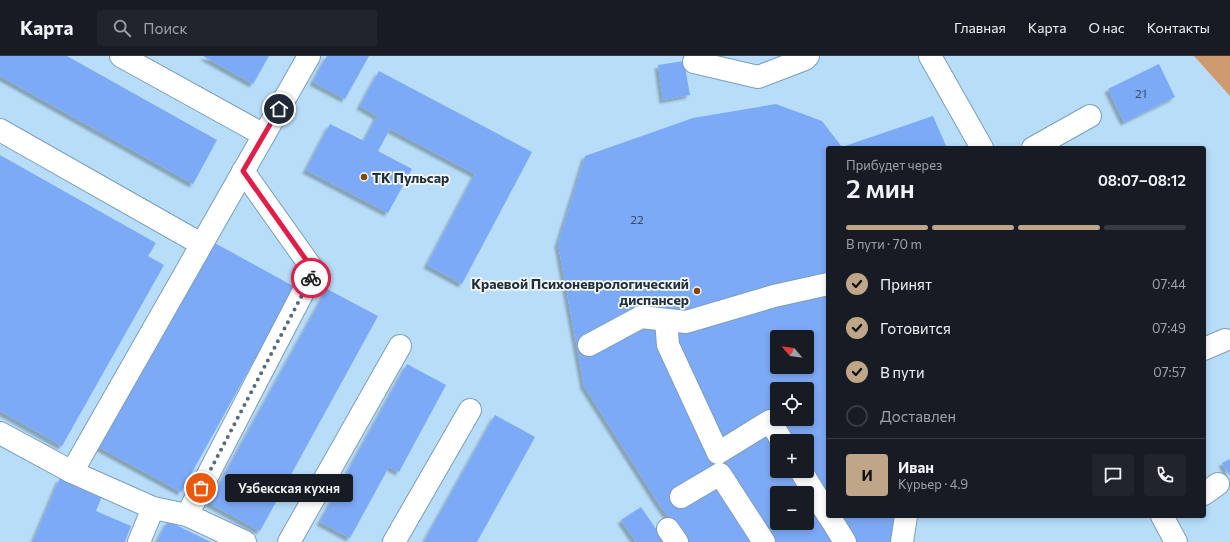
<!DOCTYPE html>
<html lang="ru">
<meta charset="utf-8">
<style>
body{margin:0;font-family:Commissioner,sans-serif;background:#20242c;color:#f1f3f6;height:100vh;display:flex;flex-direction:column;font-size:15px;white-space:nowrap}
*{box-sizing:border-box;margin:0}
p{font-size:13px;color:#9ea1a6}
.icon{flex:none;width:22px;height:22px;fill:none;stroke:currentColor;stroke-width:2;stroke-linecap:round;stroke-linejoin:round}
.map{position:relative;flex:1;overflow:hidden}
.side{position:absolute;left:826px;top:90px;width:380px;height:372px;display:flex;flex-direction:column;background:#171b24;border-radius:4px;box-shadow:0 2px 6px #0003}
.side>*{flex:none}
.needle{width:26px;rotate:299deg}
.fabs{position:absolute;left:770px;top:274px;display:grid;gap:8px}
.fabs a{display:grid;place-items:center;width:44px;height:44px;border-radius:4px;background:#171b24;box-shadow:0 2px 6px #0003;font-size:20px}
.pin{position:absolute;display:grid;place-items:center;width:34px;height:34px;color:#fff;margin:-17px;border:2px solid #fff;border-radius:50%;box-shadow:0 1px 4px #0007}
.courier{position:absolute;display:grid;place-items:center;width:40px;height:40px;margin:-20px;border:3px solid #e11d48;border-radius:50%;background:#fff;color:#222;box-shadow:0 1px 5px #0007}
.bubble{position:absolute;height:28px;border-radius:4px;background:#171b24;box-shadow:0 2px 6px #0003;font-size:13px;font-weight:600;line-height:28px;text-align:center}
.headline em{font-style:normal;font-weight:600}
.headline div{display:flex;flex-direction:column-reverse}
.headline{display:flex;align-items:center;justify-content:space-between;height:68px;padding:0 20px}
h1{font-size:26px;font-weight:600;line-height:30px}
.bar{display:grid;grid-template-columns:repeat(4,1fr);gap:6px 4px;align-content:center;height:48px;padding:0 20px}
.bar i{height:5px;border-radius:3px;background:#363941}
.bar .current{background:#c0a688}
.bar p{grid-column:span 4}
.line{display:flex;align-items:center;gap:10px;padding:0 20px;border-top:1px solid #363941}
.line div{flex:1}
.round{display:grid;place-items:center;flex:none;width:42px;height:42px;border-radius:4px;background:#20242c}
ol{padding:0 20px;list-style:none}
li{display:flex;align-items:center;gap:12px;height:44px}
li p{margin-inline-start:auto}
li .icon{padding:4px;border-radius:50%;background:#c0a688;color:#111;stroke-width:4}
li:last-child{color:#9ea1a6}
li i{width:22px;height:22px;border:2px solid #363941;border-radius:50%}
header{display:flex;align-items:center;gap:24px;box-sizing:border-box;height:56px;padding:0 20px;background:#171b24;border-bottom:1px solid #363941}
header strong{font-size:19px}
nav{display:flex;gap:22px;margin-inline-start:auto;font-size:14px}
.search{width:280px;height:36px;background:#20242c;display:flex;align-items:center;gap:10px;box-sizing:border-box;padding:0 14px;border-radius:4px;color:#9ea1a6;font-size:15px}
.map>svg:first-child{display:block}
.green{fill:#cf9a6f}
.building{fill:#7daaf6;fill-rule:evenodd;filter:url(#shadow)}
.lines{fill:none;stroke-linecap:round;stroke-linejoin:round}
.minor-casing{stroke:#7b9fba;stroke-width:24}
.minor{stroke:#fff;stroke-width:22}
.done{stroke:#556c7d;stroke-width:4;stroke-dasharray:0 7.2}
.route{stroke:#e11d48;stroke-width:5}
.poi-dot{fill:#844802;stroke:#f5f9fc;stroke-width:1.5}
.labels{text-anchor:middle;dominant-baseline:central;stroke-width:3.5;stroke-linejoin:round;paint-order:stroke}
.number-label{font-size:12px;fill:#374e69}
.poi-label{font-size:14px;font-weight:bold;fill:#202f3a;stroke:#f5f9fc;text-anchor:start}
</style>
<header>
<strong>Карта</strong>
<div class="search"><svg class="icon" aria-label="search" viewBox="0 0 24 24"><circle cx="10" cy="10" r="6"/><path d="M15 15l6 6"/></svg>Поиск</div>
<nav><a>Главная</a><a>Карта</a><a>О нас</a><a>Контакты</a></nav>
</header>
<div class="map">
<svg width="1230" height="486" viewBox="0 0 1230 486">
<defs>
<filter id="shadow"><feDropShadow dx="-3.5" dy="3.5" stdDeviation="1" flood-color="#0004"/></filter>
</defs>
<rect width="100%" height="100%" fill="#b7ddf9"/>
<path class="green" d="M1194,0H1230V40Z"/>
<g class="building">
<path d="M0,0H67L217,84L193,128L0,20Z"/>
<path d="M203,0H269L253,28Z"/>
<path d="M327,0H369L345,43L313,26Z"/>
<path d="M684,5L690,39L663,44L658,9Z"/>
<path d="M1159,8L1175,41L1124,66L1108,33Z"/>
<path d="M379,15L532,96L462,228L427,209L475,118L390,73L378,95L412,113L388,157L306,114L330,68L364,85L377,60L360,50Z"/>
<path d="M776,48L822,65L842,91L933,60L947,92H828V460H899L895,486H687L659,448L584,330L558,188L585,100L693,62ZM777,281H807V311H777ZM777,333H807V363H777ZM777,385H807V415H777ZM777,437H807V467H777Z"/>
<path d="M0,99L156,187L148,200L164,209L62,390L0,355Z"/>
<path d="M213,186L295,231L181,436L99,391Z"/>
<path d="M327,233L378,260L260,475L209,447Z"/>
<path d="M407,308L446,329L399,416L389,411L350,482L320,466Z"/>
<path d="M495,359L535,381L477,486H424Z"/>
<path d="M1230,403V420L1222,407Z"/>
<path d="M60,422L102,440L96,455L131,470L125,486H33Z"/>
<path d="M641,451L665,486H636L621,464Z"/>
<path d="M168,465L211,486H157Z"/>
</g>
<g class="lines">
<defs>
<g id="minor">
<path d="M121,0L264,79"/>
<path d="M930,0L982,92"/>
<path d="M694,6L758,21L805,3L808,0"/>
<path d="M0,74L201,188"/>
<path d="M1033,92L1090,60"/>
<path d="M666,264L668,289L718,397L770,365L782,385"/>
<path d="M589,289L641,261L686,266L774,240L828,228"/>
<path d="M1204,293L1225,284"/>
<path d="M0,377L72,416"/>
<path d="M801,415L828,459"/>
<path d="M1204,438L1218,428"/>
<path d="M681,441L720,418L764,486"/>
<path d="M187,459L314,215L243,115"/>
<path d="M829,460L845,486"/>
<path d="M1162,460L1176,486"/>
<path d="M668,473L677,486"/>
<path d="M139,486L153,452"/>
<path d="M245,486L187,459L153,452L72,416L309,0"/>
<path d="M289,486L400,290"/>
<path d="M394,486L470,354"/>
<path d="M902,486L906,460"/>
</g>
</defs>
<use href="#minor" class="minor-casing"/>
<use href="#minor" class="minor"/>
</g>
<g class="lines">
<path class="done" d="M201,432L311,222"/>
<path class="route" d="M279,53L243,115L314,215L311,222"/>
</g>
<g class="poi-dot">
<circle cx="364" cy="121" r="4"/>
<circle cx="697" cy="235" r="4"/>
</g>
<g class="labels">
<g class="number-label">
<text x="1141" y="37">21</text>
<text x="637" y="163">22</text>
</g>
<g class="poi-label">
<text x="372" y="121">ТК Пульсар</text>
<text x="689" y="227" text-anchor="end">Краевой Психоневрологический<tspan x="689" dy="16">диспансер</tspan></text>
</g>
</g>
</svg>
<div class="fabs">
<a><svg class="needle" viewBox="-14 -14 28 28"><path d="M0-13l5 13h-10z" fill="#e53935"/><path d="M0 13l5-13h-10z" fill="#9ea1a6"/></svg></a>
<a><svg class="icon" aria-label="locate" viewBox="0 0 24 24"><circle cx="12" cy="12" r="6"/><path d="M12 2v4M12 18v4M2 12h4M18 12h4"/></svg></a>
<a>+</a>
<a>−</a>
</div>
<div class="pin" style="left:201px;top:432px;background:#ea580c"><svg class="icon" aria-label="bag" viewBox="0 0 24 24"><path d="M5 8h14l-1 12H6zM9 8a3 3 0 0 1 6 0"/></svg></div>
<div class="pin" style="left:279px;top:53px;background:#1f2937"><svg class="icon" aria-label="home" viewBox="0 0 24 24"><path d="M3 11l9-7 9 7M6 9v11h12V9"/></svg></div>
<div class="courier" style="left:311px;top:222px"><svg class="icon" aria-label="bike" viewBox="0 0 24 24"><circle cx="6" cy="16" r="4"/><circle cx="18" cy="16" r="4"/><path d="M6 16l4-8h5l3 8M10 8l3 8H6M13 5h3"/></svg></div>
<div class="bubble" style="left:225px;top:418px;width:128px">Узбекская кухня</div>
<section class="side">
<div class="headline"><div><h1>2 мин</h1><p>Прибудет через</p></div><em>08:07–08:12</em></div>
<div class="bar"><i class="current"></i><i class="current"></i><i class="current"></i><i></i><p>В пути · 70 m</p></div>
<ol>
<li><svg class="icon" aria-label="check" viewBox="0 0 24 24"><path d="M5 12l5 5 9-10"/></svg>Принят<p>07:44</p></li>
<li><svg class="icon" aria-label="check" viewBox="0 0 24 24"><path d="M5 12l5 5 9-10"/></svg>Готовится<p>07:49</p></li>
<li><svg class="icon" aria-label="check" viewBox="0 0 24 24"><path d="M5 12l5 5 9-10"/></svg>В пути<p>07:57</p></li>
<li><i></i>Доставлен</li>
</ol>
<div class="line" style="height:72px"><b class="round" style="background:#c0a688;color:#111">И</b><div><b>Иван</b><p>Курьер · 4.9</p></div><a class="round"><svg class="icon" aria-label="chat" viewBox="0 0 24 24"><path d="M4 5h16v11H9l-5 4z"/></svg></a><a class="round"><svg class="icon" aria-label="phone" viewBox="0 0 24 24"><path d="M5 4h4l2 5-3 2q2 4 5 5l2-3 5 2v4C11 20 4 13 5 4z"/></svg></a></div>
</section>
</div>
